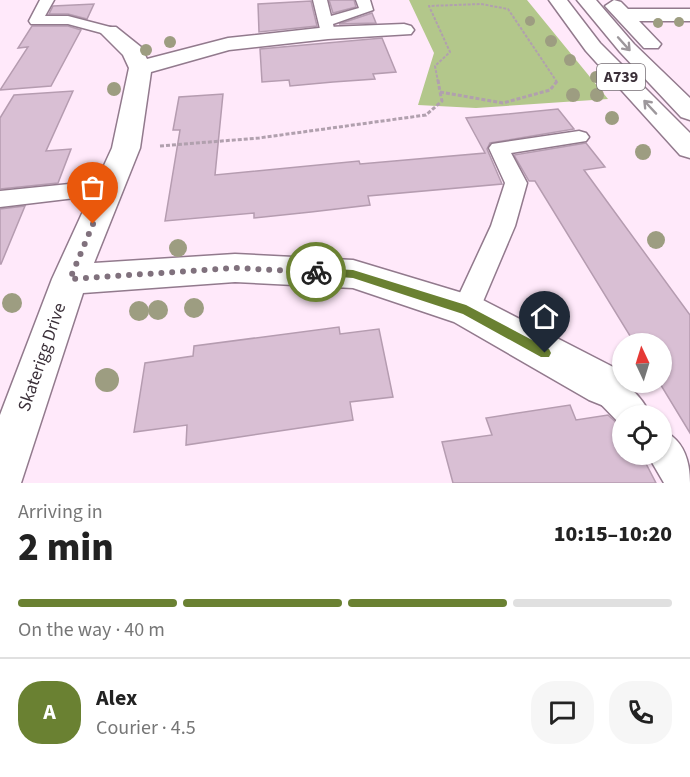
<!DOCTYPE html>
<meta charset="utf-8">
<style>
body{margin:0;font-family:"Source Sans 3",sans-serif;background:#f6f6f6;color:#222;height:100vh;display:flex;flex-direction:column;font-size:22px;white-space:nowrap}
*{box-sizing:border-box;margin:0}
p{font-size:20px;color:#767676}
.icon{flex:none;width:33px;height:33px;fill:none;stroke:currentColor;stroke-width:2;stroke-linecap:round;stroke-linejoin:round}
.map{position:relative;height:483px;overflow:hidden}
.sheet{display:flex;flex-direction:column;background:#fff;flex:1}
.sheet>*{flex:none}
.needle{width:39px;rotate:356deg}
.fabs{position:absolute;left:612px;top:333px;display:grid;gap:12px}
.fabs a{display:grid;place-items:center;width:60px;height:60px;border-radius:50%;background:#fff;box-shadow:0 2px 4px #0004;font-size:30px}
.pin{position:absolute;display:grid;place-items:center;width:51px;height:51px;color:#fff;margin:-62px -26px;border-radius:50% 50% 50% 0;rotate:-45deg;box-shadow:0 0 6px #0007}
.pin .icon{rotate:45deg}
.courier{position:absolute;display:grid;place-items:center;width:60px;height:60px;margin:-30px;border:4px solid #6a8132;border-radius:50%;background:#fff;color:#222;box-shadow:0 2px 8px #0007}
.headline em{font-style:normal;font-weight:800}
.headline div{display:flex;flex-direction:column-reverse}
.headline{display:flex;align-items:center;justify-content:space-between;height:102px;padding:0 18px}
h1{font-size:39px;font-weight:800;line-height:45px}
.bar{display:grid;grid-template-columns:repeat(4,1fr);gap:9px 6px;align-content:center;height:72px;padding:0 18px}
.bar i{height:8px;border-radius:4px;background:#e0e0e0}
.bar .selected{background:#6a8132}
.bar p{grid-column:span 4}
.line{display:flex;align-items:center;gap:15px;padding:0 18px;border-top:2px solid #e0e0e0}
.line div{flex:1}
.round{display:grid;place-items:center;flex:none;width:63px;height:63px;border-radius:24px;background:#f6f6f6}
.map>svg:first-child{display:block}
.green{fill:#b3c78b}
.building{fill:#d9bfd4;stroke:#b59cb0;stroke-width:1.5}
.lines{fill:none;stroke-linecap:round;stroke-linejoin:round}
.lane-casing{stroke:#927a8d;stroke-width:3}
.street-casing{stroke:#927a8d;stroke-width:3}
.primary-casing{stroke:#927a8d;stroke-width:3}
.path-far1{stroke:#b1a0ae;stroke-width:2;stroke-dasharray:3 1.5;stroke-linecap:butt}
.path{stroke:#b1a0ae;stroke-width:3;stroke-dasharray:4 2;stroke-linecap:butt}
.lane{fill:#fff;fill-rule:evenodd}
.street{fill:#fff;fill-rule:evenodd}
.primary{fill:#fff;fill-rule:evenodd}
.tree{fill:#9d9d81}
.oneway{stroke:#9d989c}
.route{fill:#6a8132}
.done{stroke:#80717d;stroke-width:6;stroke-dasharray:0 10.8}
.labels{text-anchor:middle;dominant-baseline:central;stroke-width:4.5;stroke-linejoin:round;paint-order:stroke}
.shield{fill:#fff;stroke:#766e74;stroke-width:1.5}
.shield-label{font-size:16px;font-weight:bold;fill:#3b3039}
.street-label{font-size:18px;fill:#3b3039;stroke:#fff}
</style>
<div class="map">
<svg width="690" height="483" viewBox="0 0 690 483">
<rect width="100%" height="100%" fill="#ffe9fa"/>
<path class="green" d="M409,0H527L608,99L476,108L418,105L434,53Z"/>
<g class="building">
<path d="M329,0H354L356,7L333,13Z"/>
<path d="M311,1L317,26L259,32L258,4Z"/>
<path d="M94,4L87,19L68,14H49L53,6Z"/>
<path d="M372,13L376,23L339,24Z"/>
<path d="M32,26H68L81,30L51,86L0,90L28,47L18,48Z"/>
<path d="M382,38L396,72L373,74L375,79L333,82L290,86L289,80L262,82L260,49Z"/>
<path d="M73,91L46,151L71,149L58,183L0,189V118L14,95Z"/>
<path d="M223,94L215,175L359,161L360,164L485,153L466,118L558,109L574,129L490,143L487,149L502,184L368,196L370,205L311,212L254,218V213L165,221L180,130H173L179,97Z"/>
<path d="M586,143L605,167L584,170L690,315V433L659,382H662V344H635L535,181H529L514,155Z"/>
<path d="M25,206L1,264H0V209Z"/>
<path d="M339,327L340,334L379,329L393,397L350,402L353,420L186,445L187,425L134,432L145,363L193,356L194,346Z"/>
<path d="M570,405L576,420L608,415L622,428V454H641L656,483H453L442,442L492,435L486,418Z"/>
</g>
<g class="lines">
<defs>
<g id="lane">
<path d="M40,0H54L45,16H68L114,28L116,31L109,35L68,24H31L29,21Z"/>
<path d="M313,0H327L331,16L359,8L356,0H370L373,10L333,24L335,33L328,37L321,33Z"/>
<path d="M579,131L586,133L589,137L586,141L511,153L527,183L515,226L476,318L466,322L456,318L452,310L491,226L505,183L489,148L492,144Z"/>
<path d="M109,180L117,183L120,188L117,193L0,207V191Z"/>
<path d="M604,370C622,378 643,397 651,416H622V426L593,396L589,385L593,374Z"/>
<path d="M662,430C684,440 690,461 690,483H664L650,459L649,454H662Z"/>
</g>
<g id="street">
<path d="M614,0L621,2L628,9H690V21H639L661,44L658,48H644L605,6Z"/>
<path d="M404,24L411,26L414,30L411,34L328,39L229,50L151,72L140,148L94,263L235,254L353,260L479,298L619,370L625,385L619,400L604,406L589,400L454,322L353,288L235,282L83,293L21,483H0V415L52,279L112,148L129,68L123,55L99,31L102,27H116L141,47L147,59L228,38L328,27Z"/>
</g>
<g id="primary">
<path d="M549,0H567L600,43L690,133V158L680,155L586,51Z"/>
<path d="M577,0H596L634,44L690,98V120L681,117L620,52Z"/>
</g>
</defs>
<use href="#lane" class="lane-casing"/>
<use href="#street" class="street-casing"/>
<use href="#primary" class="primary-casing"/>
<path class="path-far1" d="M438,82L435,66L450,52L429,6L481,4L508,9L557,82"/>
<g class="path">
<path d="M438,80L440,92"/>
<path d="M440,92L503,103L550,90L558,80"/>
<path d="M160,146L259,138L426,115L442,101L440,92"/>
</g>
<use href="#lane" class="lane"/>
<use href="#street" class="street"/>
<use href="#primary" class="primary"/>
</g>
<g class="tree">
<circle cx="530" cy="21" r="5"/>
<circle cx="679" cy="22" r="5"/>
<circle cx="658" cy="23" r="5"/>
<circle cx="551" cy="41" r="6"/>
<circle cx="170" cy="42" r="6"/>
<circle cx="146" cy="50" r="6"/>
<circle cx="570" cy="60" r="6"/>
<circle cx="596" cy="77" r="6"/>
<circle cx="114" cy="89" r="7"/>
<circle cx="573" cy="95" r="7"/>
<circle cx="597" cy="95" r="7"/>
<circle cx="612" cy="118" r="7"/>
<circle cx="643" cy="152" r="8"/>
<circle cx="656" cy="240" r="9"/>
<circle cx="178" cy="248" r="9"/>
<circle cx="12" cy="303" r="10"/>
<circle cx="194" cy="308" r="10"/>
<circle cx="158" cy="310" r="10"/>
<circle cx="139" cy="311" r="10"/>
<circle cx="107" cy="380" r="12"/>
</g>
<defs><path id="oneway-shaft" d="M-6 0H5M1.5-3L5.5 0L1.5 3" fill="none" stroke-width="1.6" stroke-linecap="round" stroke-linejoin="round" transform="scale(1.5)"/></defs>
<g class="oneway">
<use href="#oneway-shaft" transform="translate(624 44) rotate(48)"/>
<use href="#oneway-shaft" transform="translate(650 107) rotate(-133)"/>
</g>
<path class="route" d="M316,268L353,270L466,305L549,349L551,353L549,357H541L463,314L353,278L313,275L311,272Z"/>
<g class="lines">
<path class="done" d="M93,224L70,279L235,268L316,272"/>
</g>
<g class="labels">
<rect class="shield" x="597" y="64" width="48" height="26" rx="4.5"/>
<g class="shield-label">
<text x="621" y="77">A739</text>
</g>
<g class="street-label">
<text transform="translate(42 357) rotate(-71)">Skaterigg Drive</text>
</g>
</g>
</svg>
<div class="fabs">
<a><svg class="needle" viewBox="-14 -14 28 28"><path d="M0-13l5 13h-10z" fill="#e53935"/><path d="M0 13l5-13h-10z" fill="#767676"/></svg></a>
<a><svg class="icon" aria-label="locate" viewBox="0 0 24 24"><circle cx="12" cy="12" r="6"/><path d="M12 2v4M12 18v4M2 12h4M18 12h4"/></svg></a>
</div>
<div class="pin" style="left:93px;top:224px;background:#ea580c"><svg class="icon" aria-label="bag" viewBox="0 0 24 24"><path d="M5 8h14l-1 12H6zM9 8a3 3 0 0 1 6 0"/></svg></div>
<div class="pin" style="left:545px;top:353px;background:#1f2937"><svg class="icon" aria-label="home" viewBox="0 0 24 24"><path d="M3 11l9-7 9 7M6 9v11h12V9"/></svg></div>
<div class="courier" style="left:316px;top:272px"><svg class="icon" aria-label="bike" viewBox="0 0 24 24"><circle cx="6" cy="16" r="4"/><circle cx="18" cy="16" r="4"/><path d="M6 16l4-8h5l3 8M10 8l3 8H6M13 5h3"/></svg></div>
</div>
<section class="sheet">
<div class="headline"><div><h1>2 min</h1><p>Arriving in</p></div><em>10:15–10:20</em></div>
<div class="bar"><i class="selected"></i><i class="selected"></i><i class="selected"></i><i></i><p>On the way · 40 m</p></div>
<div class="line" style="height:108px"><b class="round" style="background:#6a8132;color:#fff">A</b><div><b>Alex</b><p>Courier · 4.5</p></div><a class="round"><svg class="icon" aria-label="chat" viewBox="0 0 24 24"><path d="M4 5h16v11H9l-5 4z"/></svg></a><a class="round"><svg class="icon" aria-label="phone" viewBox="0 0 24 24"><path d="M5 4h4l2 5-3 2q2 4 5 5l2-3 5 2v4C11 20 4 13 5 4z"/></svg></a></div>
</section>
